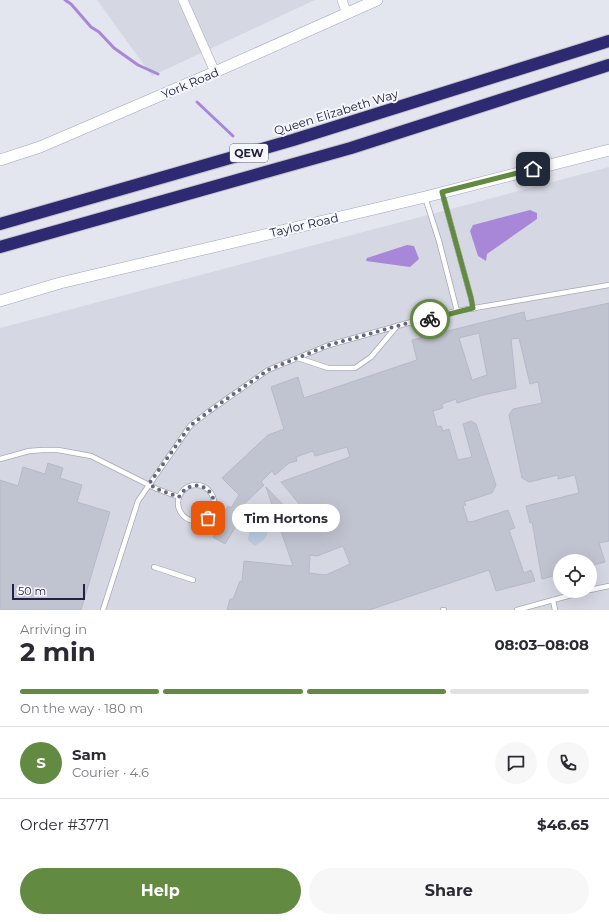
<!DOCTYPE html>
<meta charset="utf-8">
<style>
body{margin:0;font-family:Montserrat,sans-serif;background:#f7f7f7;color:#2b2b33;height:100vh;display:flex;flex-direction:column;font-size:15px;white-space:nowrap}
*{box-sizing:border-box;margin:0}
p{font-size:13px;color:#7c7c81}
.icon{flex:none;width:22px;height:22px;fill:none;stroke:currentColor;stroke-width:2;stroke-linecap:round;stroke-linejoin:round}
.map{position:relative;height:610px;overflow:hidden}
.drawer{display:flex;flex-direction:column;background:#fff;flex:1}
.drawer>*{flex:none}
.buttons{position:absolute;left:553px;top:554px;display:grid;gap:8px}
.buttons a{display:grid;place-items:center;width:44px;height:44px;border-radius:50%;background:#fff;box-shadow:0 4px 16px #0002;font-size:20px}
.scale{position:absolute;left:12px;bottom:10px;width:73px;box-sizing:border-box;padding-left:4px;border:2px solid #212243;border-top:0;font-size:11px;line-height:14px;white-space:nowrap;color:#212243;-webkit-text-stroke:3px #f5f7fb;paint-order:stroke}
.pin{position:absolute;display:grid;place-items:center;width:34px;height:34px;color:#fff;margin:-17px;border-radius:8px;box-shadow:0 2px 6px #0006}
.courier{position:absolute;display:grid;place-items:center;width:40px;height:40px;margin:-20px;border:3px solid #638a41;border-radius:50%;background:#fff;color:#222;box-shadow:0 1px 5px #0007}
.bubble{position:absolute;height:28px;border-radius:14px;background:#fff;box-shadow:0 4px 16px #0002;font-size:13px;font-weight:700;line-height:28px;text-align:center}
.headline em{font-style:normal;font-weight:700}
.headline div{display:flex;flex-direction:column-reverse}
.headline{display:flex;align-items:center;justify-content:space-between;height:68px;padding:0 20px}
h1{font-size:26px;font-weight:700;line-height:30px}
.bar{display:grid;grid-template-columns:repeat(4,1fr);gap:6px 4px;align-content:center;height:48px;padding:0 20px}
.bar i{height:5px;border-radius:3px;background:#e1e1e2}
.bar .current{background:#638a41}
.bar p{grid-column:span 4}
.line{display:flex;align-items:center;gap:10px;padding:0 20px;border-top:1px solid #e1e1e2}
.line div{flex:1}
.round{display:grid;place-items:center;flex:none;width:42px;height:42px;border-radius:21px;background:#f7f7f7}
.cta{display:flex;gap:8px;margin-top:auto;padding:8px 20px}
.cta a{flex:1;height:46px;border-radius:24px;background:#638a41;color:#fff;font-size:16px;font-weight:700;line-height:46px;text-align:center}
.cta a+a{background:#f7f7f7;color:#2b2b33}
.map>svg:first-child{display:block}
.built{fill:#d5d8e3;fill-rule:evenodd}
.green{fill:#bbcde2}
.water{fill:#a887d9}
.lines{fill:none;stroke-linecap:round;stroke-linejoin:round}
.stream{stroke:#a887d9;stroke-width:3}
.building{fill:#c0c3d0;stroke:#b5b9c9;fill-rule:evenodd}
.service-casing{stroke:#a6a7b8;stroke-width:6}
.minor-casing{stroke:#a6a7b8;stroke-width:10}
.secondary-casing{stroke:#a1a4bc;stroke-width:12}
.motorway-casing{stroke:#c1c1ca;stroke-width:14}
.service{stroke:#fff;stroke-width:4.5}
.minor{stroke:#fff;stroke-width:9}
.secondary{stroke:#fff;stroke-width:11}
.motorway{stroke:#2d2a72;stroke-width:12}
.done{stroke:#65677f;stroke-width:4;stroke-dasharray:0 7.2}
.route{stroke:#638a41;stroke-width:5}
.labels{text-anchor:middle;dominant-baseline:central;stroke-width:4;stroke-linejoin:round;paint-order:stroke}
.shield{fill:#f5f7fb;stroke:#61627a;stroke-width:1}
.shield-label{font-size:11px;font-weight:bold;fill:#212243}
.street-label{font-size:12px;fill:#212243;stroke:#f5f7fb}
</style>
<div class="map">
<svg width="609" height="610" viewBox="0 0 609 610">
<rect width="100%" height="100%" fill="#e4e6ef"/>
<g class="built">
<path d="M97,0H315L152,76Z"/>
<path d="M609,167V610H0V328ZM560,561H590V591H560Z"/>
</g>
<path class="green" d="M256,521L268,524L270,527L265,539L255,546L248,540L250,525Z"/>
<g class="water">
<path d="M530,210L537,213V219L487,254L486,261L478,256L470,231L473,225Z"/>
<path d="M407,245L414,246L419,259L410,267L366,261L367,258Z"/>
</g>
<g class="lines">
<g class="stream">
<path d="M65,0L71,4L91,27L99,32L114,48L138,65L158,74"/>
<path d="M197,102L233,136"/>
</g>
</g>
<g class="building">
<path d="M609,303V541L599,543L605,562L590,566V561H560V574L542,579L532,522L530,523L526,506L579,493L575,475L558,479V475L529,482L522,478L509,415L513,409L542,403L538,382L530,384L519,338L511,339L516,388L483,395L457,403L456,399L442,404L443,408L433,411L437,427L441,426L443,431L449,429L458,460L472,457L463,424L471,421L476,424L496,485L492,493L464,502L466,505L463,506L468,522L471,521V522L508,510L515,528L509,530L524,573L531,570L535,581L496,591L489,570L369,610H227L230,599H233L240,581L242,582L244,561L293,566L266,487L302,524L310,517L281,482L350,457L347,447L315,456L313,451L296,457L297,461L289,463L275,475L272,471L261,482L264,485L241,507L246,510L225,544L213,537L218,530L215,528L228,506L231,508L239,495L222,478L268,435L284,429L271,387L298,377L304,398L417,360L412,340L524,312L526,321ZM479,333L487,375L472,380L459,338ZM343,546L350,564L326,575L309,573L310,555L317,556Z"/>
<path d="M48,463L63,468L60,478L82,485L77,502L110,512L81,610H0V480L18,486L23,467L45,474Z"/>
</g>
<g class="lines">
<defs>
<g id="service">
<path d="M442,192L471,298L473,309"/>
<path d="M425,197L439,241L457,311"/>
<path d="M298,358L328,368H355L371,357L397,326"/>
<path d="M0,459L29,451L43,450H58L91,456L157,489L179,497"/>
<circle cx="196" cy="503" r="18"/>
<path d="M154,567L193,580"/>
<path d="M590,590L609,586"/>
<path d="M553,600L555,610"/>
<path d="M103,610L138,501L190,426L208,412L268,370L329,345L408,323L457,311L609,285"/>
<path d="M443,610H444"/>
<path d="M517,610L586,591"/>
</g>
<g id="minor">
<path d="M183,0L215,72"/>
<path d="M342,0L347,14"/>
</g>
<g id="secondary">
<path d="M0,160L40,147L215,72L377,0"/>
<path d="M0,301L60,283L425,197L609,150"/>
</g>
<g id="motorway">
<path d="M0,224L293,140L609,41"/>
<path d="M0,247L351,148L609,65"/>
</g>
</defs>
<use href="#service" class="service-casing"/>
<use href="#minor" class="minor-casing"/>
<use href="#secondary" class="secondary-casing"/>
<use href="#motorway" class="motorway-casing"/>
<use href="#service" class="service"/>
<use href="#minor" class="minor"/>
<use href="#secondary" class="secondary"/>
<use href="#motorway" class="motorway"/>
</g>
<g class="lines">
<path class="done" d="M208,518C227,494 194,471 179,497L157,489L149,484L190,426L208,412L268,370L329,345L408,323L430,319"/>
<path class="route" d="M430,319L473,308L471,298L442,192L533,169"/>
</g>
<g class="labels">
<rect class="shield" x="230" y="144" width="38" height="18" rx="3"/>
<g class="shield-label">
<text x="249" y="153">QEW</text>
</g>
<g class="street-label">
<text transform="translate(190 83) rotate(-23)">York Road</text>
<text transform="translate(336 112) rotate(-17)">Queen Elizabeth Way</text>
<text transform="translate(304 225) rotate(-13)">Taylor Road</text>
</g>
</g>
</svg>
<div class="buttons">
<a><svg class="icon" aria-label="locate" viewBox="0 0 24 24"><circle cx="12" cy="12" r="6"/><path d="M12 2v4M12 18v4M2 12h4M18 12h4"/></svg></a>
</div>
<div class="scale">50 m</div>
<div class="pin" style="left:208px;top:518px;background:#ea580c"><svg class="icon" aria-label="bag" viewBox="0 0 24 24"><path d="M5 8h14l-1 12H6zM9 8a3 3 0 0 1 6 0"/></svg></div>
<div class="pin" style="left:533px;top:169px;background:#1f2937"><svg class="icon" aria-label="home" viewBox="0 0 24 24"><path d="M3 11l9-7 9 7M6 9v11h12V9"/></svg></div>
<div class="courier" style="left:430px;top:319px"><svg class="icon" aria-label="bike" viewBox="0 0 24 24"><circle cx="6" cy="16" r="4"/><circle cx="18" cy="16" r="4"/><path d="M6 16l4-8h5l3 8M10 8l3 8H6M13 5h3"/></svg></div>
<div class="bubble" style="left:232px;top:504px;width:108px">Tim Hortons</div>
</div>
<section class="drawer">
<div class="headline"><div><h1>2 min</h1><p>Arriving in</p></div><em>08:03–08:08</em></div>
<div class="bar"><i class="current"></i><i class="current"></i><i class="current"></i><i></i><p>On the way · 180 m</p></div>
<div class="line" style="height:72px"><b class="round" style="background:#638a41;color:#fff">S</b><div><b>Sam</b><p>Courier · 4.6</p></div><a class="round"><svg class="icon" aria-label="chat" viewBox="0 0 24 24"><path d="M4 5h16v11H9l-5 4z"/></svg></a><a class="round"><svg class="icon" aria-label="phone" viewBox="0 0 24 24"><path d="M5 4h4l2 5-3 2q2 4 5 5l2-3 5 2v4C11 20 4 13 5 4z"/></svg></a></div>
<div class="line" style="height:52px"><div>Order #3771</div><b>$46.65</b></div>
<div class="cta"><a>Help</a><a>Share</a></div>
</section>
